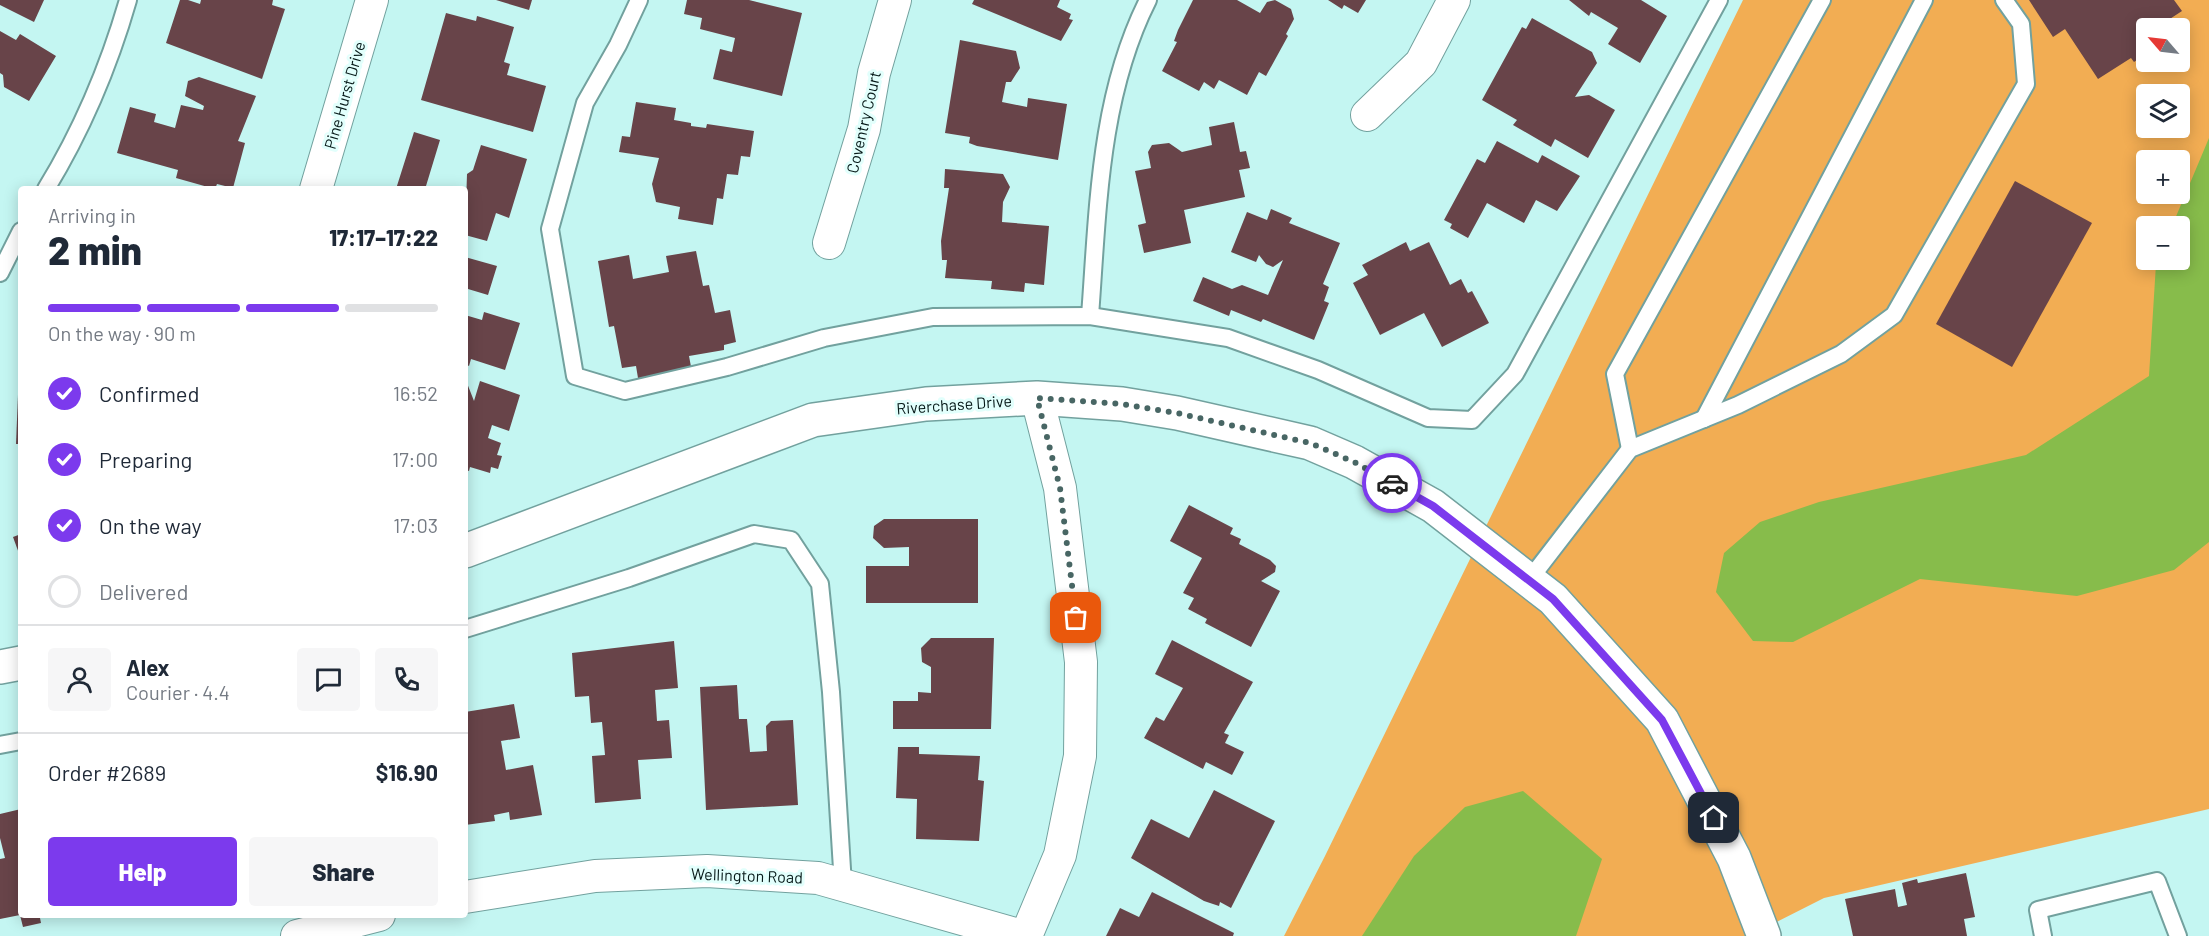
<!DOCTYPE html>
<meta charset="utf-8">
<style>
body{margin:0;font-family:Barlow,sans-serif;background:#f6f6f7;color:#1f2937;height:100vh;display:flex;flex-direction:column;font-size:22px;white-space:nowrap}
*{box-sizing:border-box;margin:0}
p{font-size:20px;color:#747a83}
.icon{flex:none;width:33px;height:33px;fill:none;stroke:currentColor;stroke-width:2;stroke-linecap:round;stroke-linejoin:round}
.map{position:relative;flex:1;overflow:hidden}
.sheet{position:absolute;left:18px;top:186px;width:450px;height:732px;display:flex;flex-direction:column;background:#fff;border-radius:6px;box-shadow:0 3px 15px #0003}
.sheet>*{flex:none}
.needle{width:39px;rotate:298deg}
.buttons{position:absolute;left:2136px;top:18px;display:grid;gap:12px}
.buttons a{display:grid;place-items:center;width:54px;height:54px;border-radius:6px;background:#fff;box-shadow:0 3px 15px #0003;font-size:30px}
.pin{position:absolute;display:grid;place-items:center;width:51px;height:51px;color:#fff;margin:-26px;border-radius:12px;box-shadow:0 3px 9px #0006}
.courier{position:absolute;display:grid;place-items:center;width:60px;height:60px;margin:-30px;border:4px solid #7c3aed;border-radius:50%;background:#fff;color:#222;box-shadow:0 2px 8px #0007}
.overview em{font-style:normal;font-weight:800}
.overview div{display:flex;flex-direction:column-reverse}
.overview{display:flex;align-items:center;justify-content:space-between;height:102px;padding:0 30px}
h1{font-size:39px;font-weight:800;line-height:45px}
.bar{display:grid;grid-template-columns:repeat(4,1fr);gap:9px 6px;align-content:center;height:72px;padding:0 30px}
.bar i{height:8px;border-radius:4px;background:#e0e1e3}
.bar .selected{background:#7c3aed}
.bar p{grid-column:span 4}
.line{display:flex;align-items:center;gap:15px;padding:0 30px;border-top:2px solid #e0e1e3}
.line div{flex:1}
.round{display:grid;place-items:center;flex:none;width:63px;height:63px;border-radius:6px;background:#f6f6f7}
ol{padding:0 30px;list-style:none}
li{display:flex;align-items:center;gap:18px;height:66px}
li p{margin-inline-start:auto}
li .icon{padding:6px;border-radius:50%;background:#7c3aed;color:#fff;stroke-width:4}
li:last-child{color:#747a83}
li i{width:33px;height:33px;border:3px solid #e0e1e3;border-radius:50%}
.button{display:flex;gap:12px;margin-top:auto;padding:12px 30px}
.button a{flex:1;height:69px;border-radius:6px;background:#7c3aed;color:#fff;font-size:24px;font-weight:800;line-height:69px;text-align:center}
.button a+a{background:#f6f6f7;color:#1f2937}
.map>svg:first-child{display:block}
.green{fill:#f2ad53;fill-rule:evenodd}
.water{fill:#87bc4b}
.building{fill:#684449}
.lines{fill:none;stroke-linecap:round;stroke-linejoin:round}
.service-casing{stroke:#72a19e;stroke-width:20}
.minor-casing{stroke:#72a19e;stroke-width:34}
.tertiary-casing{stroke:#72a19e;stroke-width:36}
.service{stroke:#fff;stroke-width:16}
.minor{stroke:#fff;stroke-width:32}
.tertiary{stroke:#fff;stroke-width:33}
.done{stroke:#486664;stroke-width:6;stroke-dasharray:0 10.8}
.route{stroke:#7c3aed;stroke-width:8}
.labels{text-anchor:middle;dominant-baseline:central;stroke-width:6;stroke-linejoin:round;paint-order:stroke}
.street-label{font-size:16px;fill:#051817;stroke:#e2fffc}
</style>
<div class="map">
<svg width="2209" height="936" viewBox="0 0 2209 936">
<rect width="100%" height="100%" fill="#c4f6f2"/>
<path class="green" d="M1743,0H2209V809L1824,898L1749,936H1284L1325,856ZM2146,28H2180V62H2146ZM2146,94H2180V128H2146ZM2146,160H2180V194H2146ZM2146,226H2180V260H2146Z"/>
<g class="water">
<path d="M2209,138V542L2174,570L2077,596L1920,579L1793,642L1753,641L1716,592L1724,553L1760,522L1819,502L2026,455L2149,376L2156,264L2158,260H2180V226H2172Z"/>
<path d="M1523,791L1602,859L1576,936H1362L1414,856L1465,807Z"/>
</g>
<g class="building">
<path d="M0,0H44L34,22L0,5Z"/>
<path d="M180,0H188L200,4L201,0H273L272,5L285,9L262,79L166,43Z"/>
<path d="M496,0H532L529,10Z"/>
<path d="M687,0H749L802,13L782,96L713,79L720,49L732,52L735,38L700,29L702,18L684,14Z"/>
<path d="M974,0H1060L1057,7L1071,14L1069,19L1073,20L1061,41L972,4Z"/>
<path d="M1193,0H1237L1260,13L1267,2L1275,0L1291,9L1294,19L1286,34L1288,36L1266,76L1259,72L1247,95L1219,80L1214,89L1204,82L1199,91L1162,71L1177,42L1174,41L1178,30Z"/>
<path d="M1328,0H1366L1358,13L1344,5L1342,9Z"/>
<path d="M1569,0H1641L1667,16L1640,63L1608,44L1618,28L1591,12L1589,16Z"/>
<path d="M2029,0H2174L2182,11L2156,28H2146V54L2134,62L2131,58L2098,79L2065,29L2053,37Z"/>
<path d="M446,13L476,21L477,16L514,27L504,62L510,64L507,75L546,86L533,132L421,100Z"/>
<path d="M1532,18L1592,52L1597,63L1575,97L1589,95L1615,110L1588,158L1555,139L1551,147L1513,125L1517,120L1482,100L1522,27L1526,29Z"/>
<path d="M0,31L16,40L20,34L56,56L29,101L4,87L3,75L0,73Z"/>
<path d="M960,40L1016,51L1020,68L1011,82H1006L1002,102L1027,107L1028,98L1067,104L1058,160L977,146L969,143L970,137L945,133Z"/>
<path d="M199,77L256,96L238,141L245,143L233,188L217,184L215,189L176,178L178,170L117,153L130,107L156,114L154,122L175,128L181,105L203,110L204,106L185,96L188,81Z"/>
<path d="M636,102L676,108L674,120L691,123V126L706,128L707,124L754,131L750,157L741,156L738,175L727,174L723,199L717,198L713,225L678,219L680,207L656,202L652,184L659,158L619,152L622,136L630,137Z"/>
<path d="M1234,122L1240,152L1246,151L1250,168L1239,170L1245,197L1184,210L1191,243L1144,253L1138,225L1146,223L1135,171L1151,168L1148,152L1152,145L1169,143L1182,152L1212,145L1209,127Z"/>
<path d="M414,132L440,140L426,186L434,189H396Z"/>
<path d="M1497,141L1538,163L1542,155L1580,176L1557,211L1536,200L1524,223L1487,203L1468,238L1450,228L1452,224L1444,220L1477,159L1485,163Z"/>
<path d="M481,145L527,159L509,218L496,213L487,241L465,235L467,174L473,170Z"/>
<path d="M945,169L1003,174L1010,187L1003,202L1002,222L1049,226L1044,285L1025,283L1024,292L991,289L992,281L945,278L947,260H942L941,241L949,188H944Z"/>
<path d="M2015,181L2092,223L2012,367L1936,324Z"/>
<path d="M1271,209L1292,218L1289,223L1340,243L1323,284L1329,287L1324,301L1329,303L1314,340L1263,319L1261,322L1231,310L1229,316L1193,301L1203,277L1232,289L1242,285L1268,295L1283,260L1273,267L1266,264L1259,255L1256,262L1231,252L1247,212L1267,220Z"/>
<path d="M1406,242L1410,251L1429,242L1450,285L1461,279L1468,293L1472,291L1489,323L1442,347L1424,313L1380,335L1353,283L1368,275L1362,265Z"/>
<path d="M696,251L703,286L709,285L715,313L730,310L736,342L724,345V350L689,356L692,372L639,384L636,366L622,368L614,326L609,327L598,261L629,255L633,279L669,272L666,256Z"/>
<path d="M465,257L497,266L488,295L468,289L465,298Z"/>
<path d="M484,312L520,323L505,370L471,359L469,366L465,364V315L482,320Z"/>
<path d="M465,378L474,401L480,381L520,395L509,431L492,425L488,438L501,443L497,455L502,456L498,469L491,467L490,473L470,467L469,471L465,470Z"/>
<path d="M18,395H21V444H16Z"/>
<path d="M1189,505L1233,528L1230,534L1241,539L1239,544L1270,560L1276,566L1275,572L1261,581L1280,591L1251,647L1205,623L1207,619L1188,609L1194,598L1183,593L1202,558L1170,541Z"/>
<path d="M884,519H978V603H866V566H909V547L884,548L873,538L874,526Z"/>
<path d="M21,534V559L13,537Z"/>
<path d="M931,638H994L991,729H893V701H918V692L931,693V667L922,662L921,648Z"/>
<path d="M1172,640L1253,682L1224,733L1229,735L1225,743L1244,752L1232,775L1206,762L1203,769L1144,738L1156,717L1164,721L1183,688L1155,674Z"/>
<path d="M674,641L678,688L655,690L657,721L669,720L672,758L638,760L641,799L595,803L592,756L605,755L602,722L591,723L589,696L575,697L572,653Z"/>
<path d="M737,685L739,719H747L750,752L767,751L766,726L771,721L793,720L798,805L706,810L700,687Z"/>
<path d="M514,704L520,738L501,741L506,770L533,765L542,815L510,820L509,812L494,815L495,821L465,825V712Z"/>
<path d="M898,747H919V754L980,756L978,780L984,781L979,841L916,839L917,799L896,798Z"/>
<path d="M1214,790L1275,821L1231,908L1220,902L1219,906L1204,901L1131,858L1151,819L1189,838Z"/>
<path d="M21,809L20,915L48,916L40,918L41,923L23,927L20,915L0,919V859L5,858L0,838V814Z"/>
<path d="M1966,873L1975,917L1964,919L1967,936H1853L1845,899L1895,889L1898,907L1907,905L1902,883L1917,879L1918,883Z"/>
<path d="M1152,892L1234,933L1233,936H1106L1120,908L1139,917Z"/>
</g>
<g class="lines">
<defs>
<g id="service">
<path d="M639,0L618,45L585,103L550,229L575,376L625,391L727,367L824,338L933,317L1090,316L1228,338L1318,370L1428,418L1472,420L1515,374L1719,0"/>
<path d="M46,189C82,130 109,66 128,0"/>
<path d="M0,273L21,231"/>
<path d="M1090,316C1098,210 1099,97 1148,0"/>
<path d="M1704,419L1924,0"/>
<path d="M1630,449L1615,374L1822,0"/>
<path d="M1529,580L1630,449L1738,405L1841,354L1894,315L2026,84L2021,24L2004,0"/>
<path d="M465,629L629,578L754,534L791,540L820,584L831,692L843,885"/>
<path d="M0,745L21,741"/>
<path d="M2043,936L2038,910L2157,881L2178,936"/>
</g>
<g id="minor">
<path d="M1367,115L1421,63L1454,0"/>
<path d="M316,189L372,0"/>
<path d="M829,243L864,129L874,73L895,0"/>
<path d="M465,897L595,876L707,871L818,878L1022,936"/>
<path d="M297,936L379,915"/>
<path d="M1026,936L1060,855L1080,756L1081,662L1060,488L1037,398"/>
</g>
<g id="tertiary">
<path d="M465,551L813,420L926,404L1037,398L1122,404L1177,413L1310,443L1354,462L1433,506L1553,599L1662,720L1734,858L1764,936"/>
<path d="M0,667L21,663"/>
</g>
</defs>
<use href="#service" class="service-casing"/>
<use href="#minor" class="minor-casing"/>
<use href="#tertiary" class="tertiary-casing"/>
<use href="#service" class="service"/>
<use href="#minor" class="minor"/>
<use href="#tertiary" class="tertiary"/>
</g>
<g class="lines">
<path class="done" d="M1076,618L1060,488L1037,398L1122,404L1177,413L1310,443L1354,462L1392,483"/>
<path class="route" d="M1392,483L1433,506L1553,599L1662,720L1714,818"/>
</g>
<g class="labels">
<g class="street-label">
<text transform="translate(344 95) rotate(-74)">Pine Hurst Drive</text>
<text transform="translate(863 122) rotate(-77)">Coventry Court</text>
<text transform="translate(954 404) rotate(-4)">Riverchase Drive</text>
<text transform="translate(747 875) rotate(2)">Wellington Road</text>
</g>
</g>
</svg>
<div class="buttons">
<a><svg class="needle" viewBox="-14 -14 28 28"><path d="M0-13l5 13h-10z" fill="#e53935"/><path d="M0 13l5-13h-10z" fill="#747a83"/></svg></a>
<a><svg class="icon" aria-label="layers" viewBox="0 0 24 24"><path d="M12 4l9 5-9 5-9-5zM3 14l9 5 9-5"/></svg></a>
<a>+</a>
<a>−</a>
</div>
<div class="pin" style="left:1076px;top:618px;background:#ea580c"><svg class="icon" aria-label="bag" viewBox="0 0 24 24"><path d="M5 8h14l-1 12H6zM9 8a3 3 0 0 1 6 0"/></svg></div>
<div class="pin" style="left:1714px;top:818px;background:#1f2937"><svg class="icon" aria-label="home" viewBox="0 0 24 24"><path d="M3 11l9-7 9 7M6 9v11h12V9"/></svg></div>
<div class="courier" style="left:1392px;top:483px"><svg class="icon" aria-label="car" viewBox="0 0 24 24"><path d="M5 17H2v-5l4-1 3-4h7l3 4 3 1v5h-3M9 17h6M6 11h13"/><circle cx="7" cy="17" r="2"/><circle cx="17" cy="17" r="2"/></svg></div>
<section class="sheet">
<div class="overview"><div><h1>2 min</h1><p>Arriving in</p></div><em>17:17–17:22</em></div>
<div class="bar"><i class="selected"></i><i class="selected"></i><i class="selected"></i><i></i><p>On the way · 90 m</p></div>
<ol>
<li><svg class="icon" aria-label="check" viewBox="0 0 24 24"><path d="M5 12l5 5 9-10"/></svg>Confirmed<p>16:52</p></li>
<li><svg class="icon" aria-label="check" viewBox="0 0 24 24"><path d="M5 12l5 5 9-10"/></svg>Preparing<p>17:00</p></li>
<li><svg class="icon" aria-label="check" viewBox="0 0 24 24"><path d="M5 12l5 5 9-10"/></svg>On the way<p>17:03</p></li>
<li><i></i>Delivered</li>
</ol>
<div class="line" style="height:108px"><a class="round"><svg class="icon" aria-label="person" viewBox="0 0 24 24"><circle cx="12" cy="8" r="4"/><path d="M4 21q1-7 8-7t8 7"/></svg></a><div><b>Alex</b><p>Courier · 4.4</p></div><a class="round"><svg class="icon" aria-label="chat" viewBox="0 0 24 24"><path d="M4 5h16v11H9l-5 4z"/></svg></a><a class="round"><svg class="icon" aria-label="phone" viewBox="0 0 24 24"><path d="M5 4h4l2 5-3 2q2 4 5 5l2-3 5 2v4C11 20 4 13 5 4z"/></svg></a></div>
<div class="line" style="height:78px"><div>Order #2689</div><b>$16.90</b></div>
<div class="button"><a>Help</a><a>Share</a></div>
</section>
</div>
